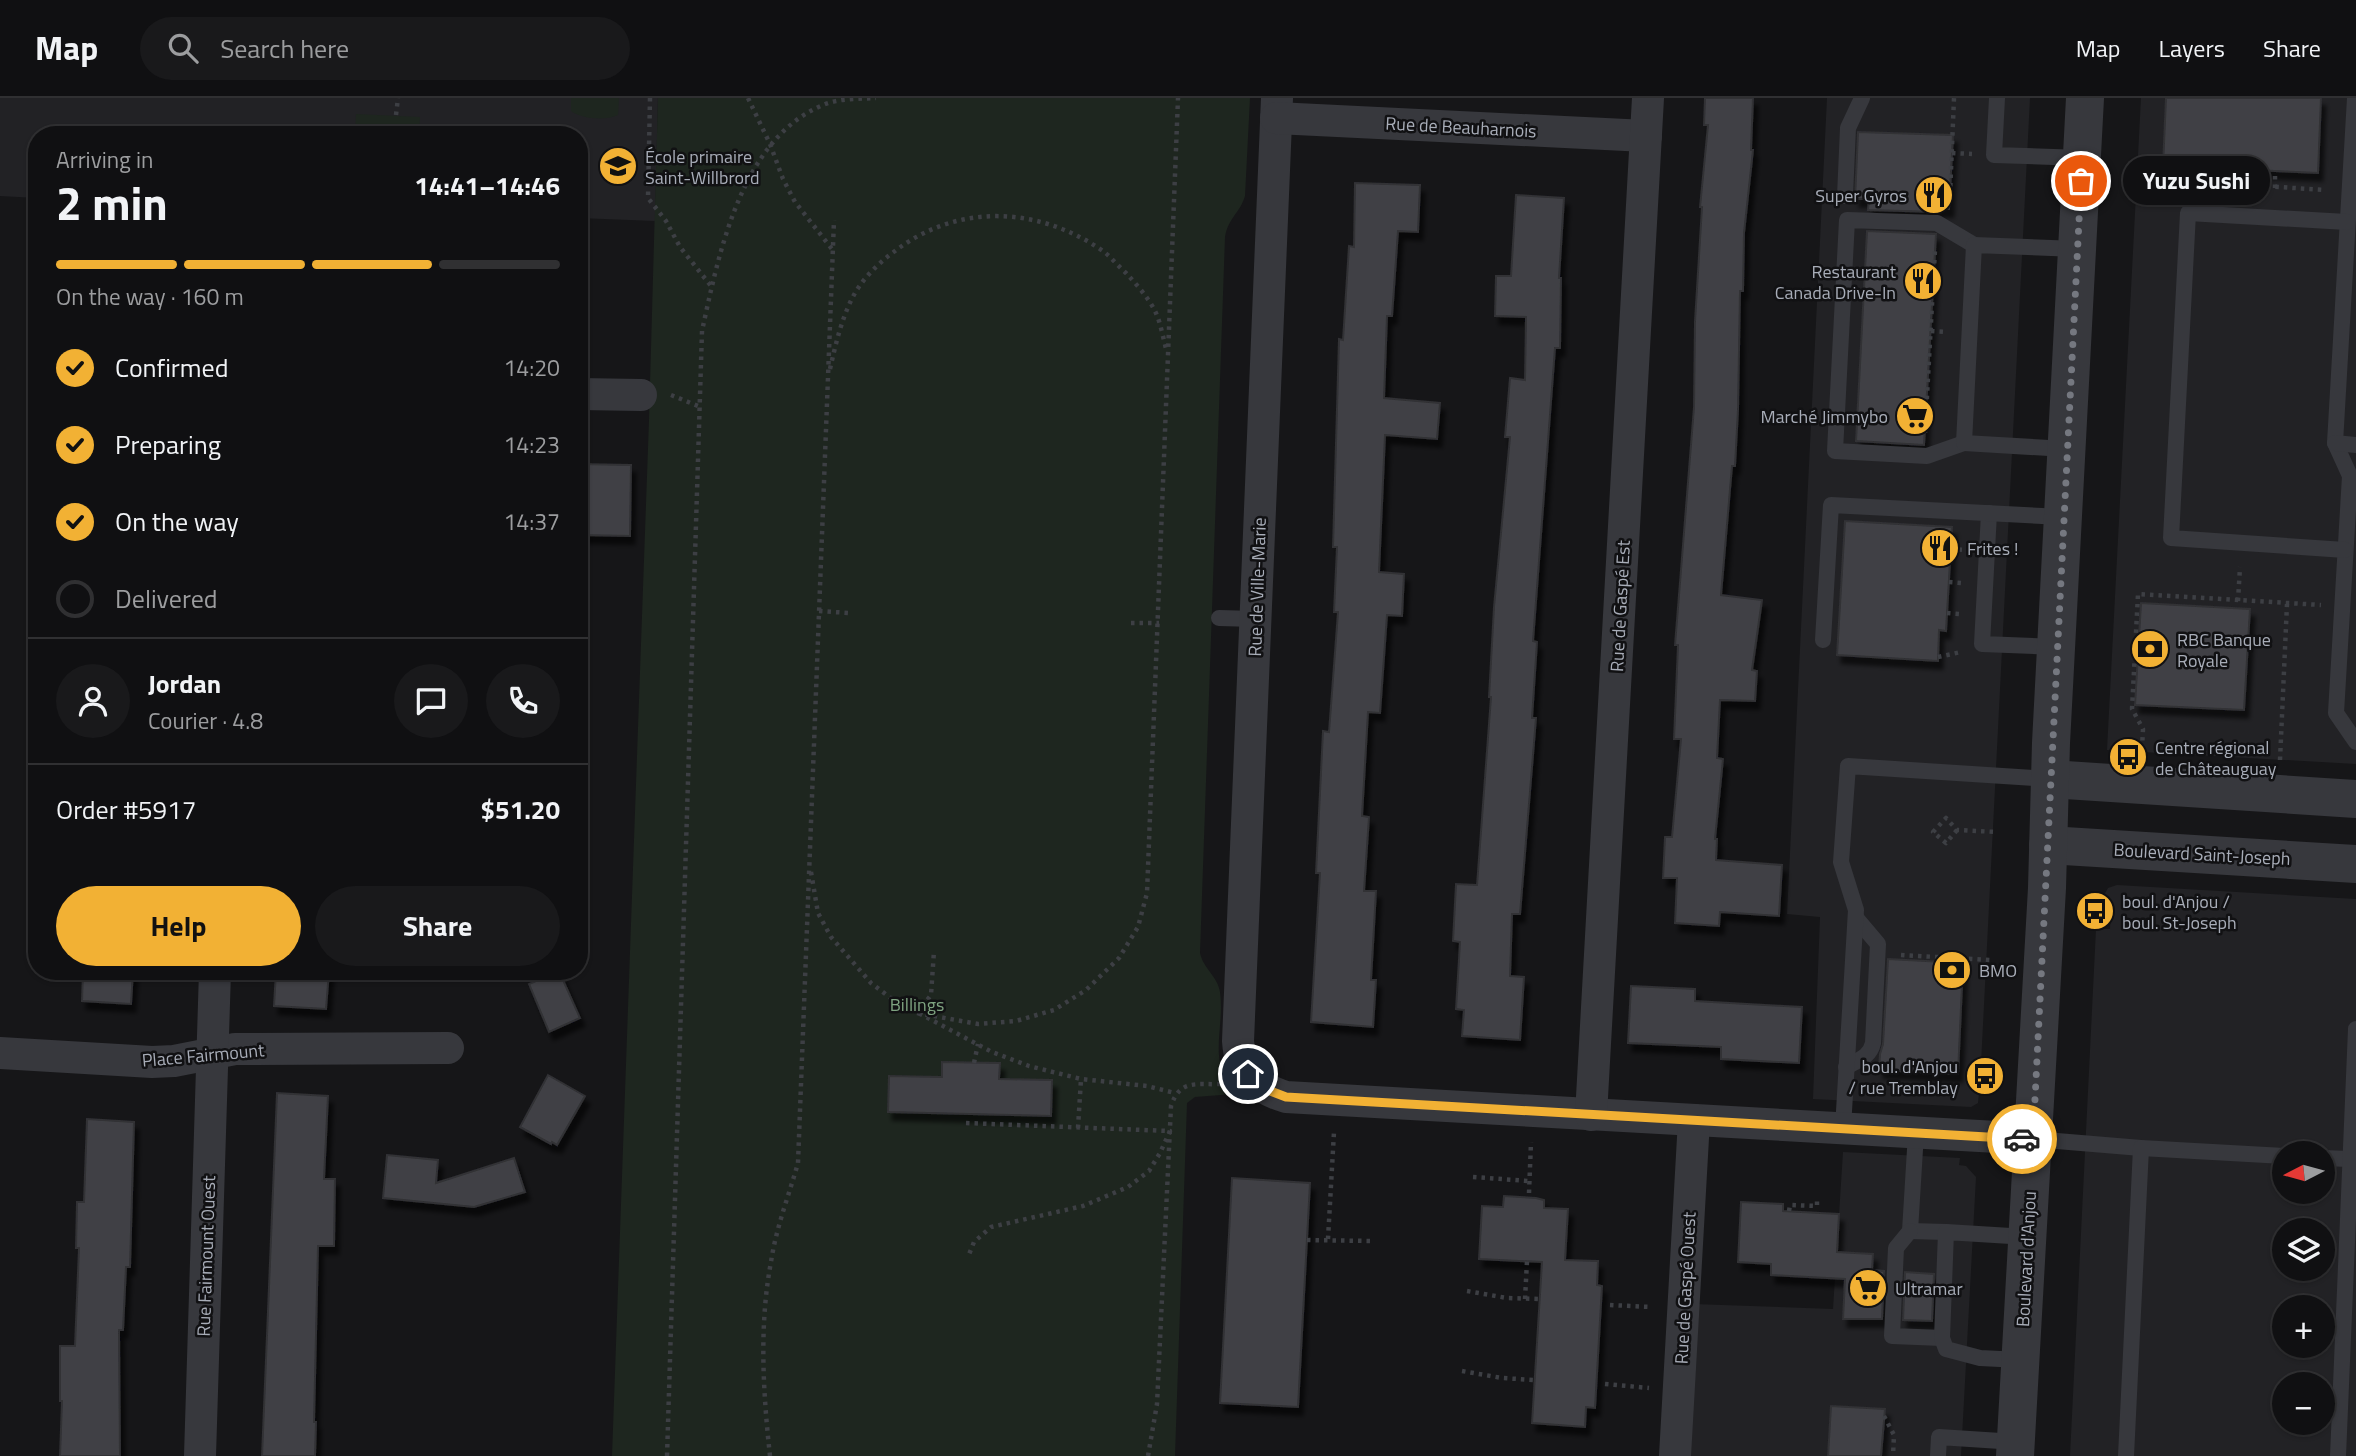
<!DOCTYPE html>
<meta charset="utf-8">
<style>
body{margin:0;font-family:"Titillium Web",sans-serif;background:#19191b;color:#f1f3f6;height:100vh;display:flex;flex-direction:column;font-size:26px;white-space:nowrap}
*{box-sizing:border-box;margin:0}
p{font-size:23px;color:#9c9d9f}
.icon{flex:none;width:38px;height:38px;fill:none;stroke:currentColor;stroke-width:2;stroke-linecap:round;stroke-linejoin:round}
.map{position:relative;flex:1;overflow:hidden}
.drawer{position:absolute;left:28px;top:28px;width:560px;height:854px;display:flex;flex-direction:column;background:#101012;border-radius:28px;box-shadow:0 2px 5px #0004,0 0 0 2px #303032}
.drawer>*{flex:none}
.needle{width:46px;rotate:264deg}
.controls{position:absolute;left:2272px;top:1043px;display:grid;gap:14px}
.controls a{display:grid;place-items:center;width:63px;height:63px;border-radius:50%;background:#101012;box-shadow:0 2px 5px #0004,0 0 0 2px #303032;font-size:35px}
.pin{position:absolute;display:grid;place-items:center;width:60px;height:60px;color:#fff;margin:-30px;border:4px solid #fff;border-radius:50%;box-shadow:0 2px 7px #0007}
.courier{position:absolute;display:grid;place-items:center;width:70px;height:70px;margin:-35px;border:5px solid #f2b134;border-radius:50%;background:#fff;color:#222;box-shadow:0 2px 9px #0007}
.bubble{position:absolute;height:49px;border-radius:24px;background:#101012;box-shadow:0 2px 5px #0004,0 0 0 2px #303032;font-size:23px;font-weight:700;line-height:49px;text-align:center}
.head em{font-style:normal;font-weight:700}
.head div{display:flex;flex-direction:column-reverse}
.head{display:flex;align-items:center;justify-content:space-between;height:119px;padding:0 28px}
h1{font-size:46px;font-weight:700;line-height:52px}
.bar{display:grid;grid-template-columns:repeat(4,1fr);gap:10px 7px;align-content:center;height:84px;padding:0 28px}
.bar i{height:9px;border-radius:5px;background:#303032}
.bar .active{background:#f2b134}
.bar p{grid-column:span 4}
.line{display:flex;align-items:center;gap:18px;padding:0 28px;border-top:2px solid #303032}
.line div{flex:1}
.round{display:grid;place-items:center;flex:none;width:74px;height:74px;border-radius:37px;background:#19191b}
ol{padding:0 28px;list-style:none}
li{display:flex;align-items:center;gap:21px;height:77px}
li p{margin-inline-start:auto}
li .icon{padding:7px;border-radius:50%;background:#f2b134;color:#111;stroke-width:4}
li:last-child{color:#9c9d9f}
li i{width:38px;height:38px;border:4px solid #303032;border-radius:50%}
.button{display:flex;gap:14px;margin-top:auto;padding:14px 28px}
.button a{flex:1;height:80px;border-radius:42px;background:#f2b134;color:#111;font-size:28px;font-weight:700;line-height:80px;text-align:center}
.button a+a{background:#19191b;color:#f1f3f6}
header{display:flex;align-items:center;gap:42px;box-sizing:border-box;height:98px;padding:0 35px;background:#101012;border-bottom:2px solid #303032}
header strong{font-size:33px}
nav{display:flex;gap:38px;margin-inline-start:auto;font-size:24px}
.search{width:490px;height:63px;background:#19191b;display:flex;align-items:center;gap:18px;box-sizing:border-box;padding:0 24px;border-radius:38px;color:#9c9d9f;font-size:26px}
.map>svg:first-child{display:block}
.built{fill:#222225;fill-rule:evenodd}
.green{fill:#1e261f}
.building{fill:#404145;stroke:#303034;stroke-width:2;filter:url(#shadow)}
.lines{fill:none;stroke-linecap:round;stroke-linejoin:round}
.path{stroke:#3d3f44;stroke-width:4.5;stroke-dasharray:3.5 5;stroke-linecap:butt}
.service{stroke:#37383d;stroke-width:16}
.minor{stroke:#37383d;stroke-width:32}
.tertiary{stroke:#37383d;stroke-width:38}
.done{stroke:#757880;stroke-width:7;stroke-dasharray:0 12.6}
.route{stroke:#f2b134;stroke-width:9}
.labels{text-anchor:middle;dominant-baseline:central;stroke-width:5;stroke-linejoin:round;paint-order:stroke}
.street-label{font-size:18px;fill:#a8adb8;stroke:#111113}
.poi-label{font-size:18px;fill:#a8adb8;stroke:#111113;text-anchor:start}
.park-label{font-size:18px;fill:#7fa381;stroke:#111113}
</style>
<header>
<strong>Map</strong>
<div class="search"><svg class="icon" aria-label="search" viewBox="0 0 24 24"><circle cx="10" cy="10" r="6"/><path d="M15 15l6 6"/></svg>Search here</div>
<nav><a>Map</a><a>Layers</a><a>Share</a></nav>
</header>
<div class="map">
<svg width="2356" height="1358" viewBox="0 0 2356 1358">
<defs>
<filter id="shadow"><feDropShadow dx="4.5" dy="8" stdDeviation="2" flood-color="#0009"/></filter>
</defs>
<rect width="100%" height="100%" fill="#161618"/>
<g class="built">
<path d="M0,0H658L655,123L579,120V37H37V100L0,98Z"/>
<path d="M1827,0H2030L1981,966H1974L1973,983L1980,984L1978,1005L1971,1009L1813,1001L1820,819L1787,816Z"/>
<path d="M2141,0H2356V666L2107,652Z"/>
<path d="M2117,787L2356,801V1358H2070L2096,831H2110L2111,806H2099L2108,790ZM2284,1055H2322V1094H2284ZM2284,1132H2322V1171H2284ZM2284,1209H2322V1248H2284ZM2284,1286H2322V1325H2284Z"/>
<path d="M1843,1054L1960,1060L1959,1067L1966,1068L1976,1079L1961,1358H1685L1693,1206L1833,1211Z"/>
</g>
<g class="green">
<path d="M571,0H619L618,17C605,23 582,21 571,13Z"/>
<path d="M658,0H1250L1245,98C1240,115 1228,120 1225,139L1200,855C1203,870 1218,879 1220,894C1225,932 1207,960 1234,996L1195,999L1187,1005L1175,1358H612L649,322Z"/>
<path d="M356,16L420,19L419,37H355Z"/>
</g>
<g class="building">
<path d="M1705,0H1753L1751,52H1753L1744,135L1743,193H1740L1738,312L1735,368H1732L1721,497L1762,502L1752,572L1757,573L1755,603L1720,602L1717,660L1723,661L1715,741H1717L1716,762L1782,767L1779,818L1720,814L1719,828L1675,825L1677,780H1663L1665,739H1672L1681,641H1674L1678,547H1675L1694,309L1695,223L1702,109H1700L1708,27H1704Z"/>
<path d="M2166,0H2321L2318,75L2163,68Z"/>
<path d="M1858,34L1953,37L1949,111H1937V114L1868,112L1869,101H1855Z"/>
<path d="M1355,85L1420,87L1418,134L1398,133L1392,218H1387L1384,300L1440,305L1437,341L1385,337L1379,474L1404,476L1402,518L1387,517L1380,615L1368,614L1362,718L1369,719L1364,793H1376L1371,882H1376L1373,929L1311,924L1320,775H1316L1323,633L1329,634L1338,514H1334L1337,449H1333L1339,241L1343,242L1349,148L1354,149Z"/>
<path d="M1516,97L1564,100L1559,180H1561L1560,250H1555L1533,543L1537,544L1532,620H1536L1520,816H1512L1510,878L1524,879L1520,942L1462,938L1464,912L1456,911L1460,844L1453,843L1456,786L1477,787L1491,599H1489L1494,509L1510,339H1505L1510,280L1525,282L1526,219L1495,218L1496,178H1511Z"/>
<path d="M1867,133L1936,136L1924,347L1856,343Z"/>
<path d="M579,366L631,367L630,438L579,437Z"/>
<path d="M1845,423L1952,429L1946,533L1939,532L1938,563L1837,557Z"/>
<path d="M2141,505L2250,511L2244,612L2135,607Z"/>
<path d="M1888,861L1963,865L1958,976L1879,972L1880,956L1883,946Z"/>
<path d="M83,873H133L131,906L82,903Z"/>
<path d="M276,873H329L326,911L274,908Z"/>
<path d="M559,873L580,920L549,934L529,886Z"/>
<path d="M1631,888L1695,891V903L1802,909L1799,965L1721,961V949L1628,945Z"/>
<path d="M942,964L1000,965L999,981L1052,982L1051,1018L888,1014L889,978L942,979Z"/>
<path d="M548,977L585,998L557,1047L552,1044L551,1046L520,1029Z"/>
<path d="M277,995L328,998L324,1081H335L334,1148H318L314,1324H316L315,1358H262Z"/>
<path d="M87,1021L134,1024L130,1169H126L123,1232H119L120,1358H60L62,1303H60V1248H75L79,1150H76L77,1104H84Z"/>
<path d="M387,1057L438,1062L436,1085L514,1060L525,1094L474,1109L383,1100Z"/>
<path d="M1232,1080L1310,1085L1298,1309L1220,1305Z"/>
<path d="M1504,1098L1536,1100L1544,1102V1110L1568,1111L1565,1162L1598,1163L1597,1187L1602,1188L1595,1310L1586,1309L1585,1329L1532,1325L1542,1164L1479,1161L1482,1108L1503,1109Z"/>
<path d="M1741,1104L1783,1106V1113L1839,1116L1837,1154L1873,1156L1872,1172L1884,1173L1882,1221H1843L1845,1181L1771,1177V1166L1738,1164Z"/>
<path d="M1905,1174L1934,1176L1932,1223L1903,1222Z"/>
<path d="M1831,1308L1885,1311L1881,1358H1828Z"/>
</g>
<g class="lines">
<g class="path">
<path d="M650,0L648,100L666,123L680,149L711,188"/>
<path d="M748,0L770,46L783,81L795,104L832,151"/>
<path d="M396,17L398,0"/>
<path d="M1952,55L1972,56"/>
<path d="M2182,69L2184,92"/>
<path d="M2228,88V71"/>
<path d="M2132,90L2149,91L2182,83L2326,92"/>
<path d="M2275,90V73"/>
<path d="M1950,97L1954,0"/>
<path d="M1931,233L1947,234"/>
<path d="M830,271C836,245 842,218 855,195C865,178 880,164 895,153C958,105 1038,108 1103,153C1111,159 1118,168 1126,175C1136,186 1148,199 1155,213C1161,225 1163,241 1167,254"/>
<path d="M671,297L698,308"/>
<path d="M1925,335L1935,152"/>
<path d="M1950,451L1964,452"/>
<path d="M1949,484L1962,485"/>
<path d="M2238,503L2240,469"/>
<path d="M819,513L849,515"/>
<path d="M1947,515L1960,516"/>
<path d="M1131,525H1159"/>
<path d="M1938,559L1961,554"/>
<path d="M2142,651L2143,631L2132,611L2138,496L2321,507"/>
<path d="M2280,662L2287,506"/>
<path d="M1957,732L1946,745L1933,734L1946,720L1957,732L1997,734"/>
<path d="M811,774L818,815L831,839L871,885L892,901L992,954L1029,968L1081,981L1147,988L1175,995"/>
<path d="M1901,857L1990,862"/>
<path d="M1963,860V871"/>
<path d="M917,915L978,926L1016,923L1054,912L1086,892L1119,860L1138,829L1147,795L1178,0"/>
<path d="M917,915L931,897L934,853"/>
<path d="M974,965L978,946"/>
<path d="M966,1025L1170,1033L1160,1055L1149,1073L1128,1089L1083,1108L991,1129L974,1144L968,1159"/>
<path d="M1078,1030L1081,981"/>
<path d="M1473,1079L1529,1083"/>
<path d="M1529,1095L1531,1044"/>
<path d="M1789,1113L1790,1107L1817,1108V1103"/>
<path d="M1328,1141L1334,1034"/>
<path d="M1307,1142L1371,1143"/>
<path d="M1467,1193L1507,1200L1540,1201"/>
<path d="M1525,1201L1527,1163"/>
<path d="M1610,1207L1651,1209"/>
<path d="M1462,1273L1502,1280L1534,1282"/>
<path d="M1605,1286L1649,1290"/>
<path d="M1884,1318L1894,1337L1893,1358"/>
<path d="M667,1358L702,233C719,155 741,41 823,7C839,0 859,1 876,0"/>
<path d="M770,1358C763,1294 759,1227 771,1164C776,1130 789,1097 798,1065L834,122"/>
<path d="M1148,1358L1157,1306L1171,1008C1180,981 1196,987 1220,986"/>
</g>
<g class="service">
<path d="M1997,0L1994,57L2082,60"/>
<path d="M2355,0L2335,345L2350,378L2336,615L2356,644"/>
<path d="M1845,98L1848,30L1862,0"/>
<path d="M1964,345L1927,358L1835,353L1847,122L1937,125L1974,147"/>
<path d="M2335,345L2356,347"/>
<path d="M2066,351L1964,345L1974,147L2077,151"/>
<path d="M1989,415L1982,546L2056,549"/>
<path d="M2345,452L2171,440L2188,115L2347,124"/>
<path d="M1219,520L1255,521"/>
<path d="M1823,542L1831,407L2062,419"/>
<path d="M1846,969C1858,962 1870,959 1873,945L1878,846L1856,820"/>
<path d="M1843,1030L1856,812L1841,764L1848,668L2050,681"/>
<path d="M1916,1035L1910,1133L1946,1134"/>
<path d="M2033,1041L2141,1050"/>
<path d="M2322,1060L2350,1061"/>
<path d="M1910,1133L1896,1150L1892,1238L1942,1240"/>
<path d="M2020,1262L1980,1260L1946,1251L1942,1240L1946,1134L2027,1139"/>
<path d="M1938,1358L1939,1339L2016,1344"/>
<path d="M2126,1358L2141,1050L2284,1058"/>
<path d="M2338,1358L2356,931"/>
</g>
<g class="minor">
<path d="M1277,0L1238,943C1240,975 1256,990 1286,999L2033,1041"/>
<path d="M1276,20L1646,38"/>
<path d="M579,296L641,297"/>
<path d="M0,955L152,964L174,963L235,951L448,950"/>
<path d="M1591,1017L1648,0"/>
<path d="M200,1358L215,873"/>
<path d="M1675,1358L1694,1022"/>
</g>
<g class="tertiary">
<path d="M2050,681L2356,701"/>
<path d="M2048,747L2356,766"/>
<path d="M2015,1358L2047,790L2051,645L2085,0"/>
</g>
</g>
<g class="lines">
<path class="done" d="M2022,1041H2033L2081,83"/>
<path class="route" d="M1248,976L1257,988L1286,999L2022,1041"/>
</g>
<defs>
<symbol id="school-disc" viewBox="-11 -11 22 22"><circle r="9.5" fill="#f2b134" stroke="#111113"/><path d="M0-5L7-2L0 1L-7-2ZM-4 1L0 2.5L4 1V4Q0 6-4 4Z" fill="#111"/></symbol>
<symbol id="restaurant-disc" viewBox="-11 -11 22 22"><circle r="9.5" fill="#f2b134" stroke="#111113"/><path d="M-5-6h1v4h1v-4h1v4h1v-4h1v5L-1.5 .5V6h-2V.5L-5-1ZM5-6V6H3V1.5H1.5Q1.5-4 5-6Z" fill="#111"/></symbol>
<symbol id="supermarket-disc" viewBox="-11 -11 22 22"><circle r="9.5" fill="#f2b134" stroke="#111113"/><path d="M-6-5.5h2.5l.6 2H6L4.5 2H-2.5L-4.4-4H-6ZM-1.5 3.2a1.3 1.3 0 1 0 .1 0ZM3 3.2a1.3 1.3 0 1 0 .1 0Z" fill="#111"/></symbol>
<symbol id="bank-disc" viewBox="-11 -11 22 22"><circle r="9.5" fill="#f2b134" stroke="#111113"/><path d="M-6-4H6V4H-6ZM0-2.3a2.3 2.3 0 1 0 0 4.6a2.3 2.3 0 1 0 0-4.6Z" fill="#111"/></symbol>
<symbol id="bus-disc" viewBox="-11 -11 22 22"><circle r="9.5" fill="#f2b134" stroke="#111113"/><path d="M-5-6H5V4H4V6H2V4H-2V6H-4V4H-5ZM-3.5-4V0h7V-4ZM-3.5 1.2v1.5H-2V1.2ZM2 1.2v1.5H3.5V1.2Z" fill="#111"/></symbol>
</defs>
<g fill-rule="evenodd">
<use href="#school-disc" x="596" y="46" width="44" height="44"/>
<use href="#restaurant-disc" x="1912" y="75" width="44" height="44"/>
<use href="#restaurant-disc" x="1901" y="161" width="44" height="44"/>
<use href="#supermarket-disc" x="1893" y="296" width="44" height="44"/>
<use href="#restaurant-disc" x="1918" y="428" width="44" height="44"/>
<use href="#bank-disc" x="2128" y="529" width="44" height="44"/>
<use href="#bus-disc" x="2106" y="637" width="44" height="44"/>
<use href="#bus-disc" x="2073" y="791" width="44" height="44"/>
<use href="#bank-disc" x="1930" y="850" width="44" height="44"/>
<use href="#bus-disc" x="1963" y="956" width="44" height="44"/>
<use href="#supermarket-disc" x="1846" y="1168" width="44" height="44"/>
</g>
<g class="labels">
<g class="street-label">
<text transform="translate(1461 29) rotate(3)">Rue de Beauharnois</text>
<text transform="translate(1257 489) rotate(-88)">Rue de Ville-Marie</text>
<text transform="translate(1620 508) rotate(-87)">Rue de Gaspé Est</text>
<text transform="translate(2202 756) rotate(3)">Boulevard Saint-Joseph</text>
<text transform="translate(203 957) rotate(-5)">Place Fairmount</text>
<text transform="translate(206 1158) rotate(-88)">Rue Fairmount Ouest</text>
<text transform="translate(2026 1161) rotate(-87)">Boulevard d'Anjou</text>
<text transform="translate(1685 1190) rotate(-87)">Rue de Gaspé Ouest</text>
</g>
<g class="poi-label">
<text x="645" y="58">École primaire<tspan x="645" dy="21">Saint-Willbrord</tspan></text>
<text x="1907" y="97" text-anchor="end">Super Gyros</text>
<text x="1896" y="173" text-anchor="end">Restaurant<tspan x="1896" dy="21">Canada Drive-In</tspan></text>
<text x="1888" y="318" text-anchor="end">Marché Jimmybo</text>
<text x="1967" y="450">Frites !</text>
<text x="2177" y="541">RBC Banque<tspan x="2177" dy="21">Royale</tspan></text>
<text x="2155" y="649">Centre régional<tspan x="2155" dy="21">de Châteauguay</tspan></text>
<text x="2122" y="803">boul. d'Anjou /<tspan x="2122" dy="21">boul. St-Joseph</tspan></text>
<text x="1979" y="872">BMO</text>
<text x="1958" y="968" text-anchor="end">boul. d'Anjou<tspan x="1958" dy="21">/ rue Tremblay</tspan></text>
<text x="1895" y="1190">Ultramar</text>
</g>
<g class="park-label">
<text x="917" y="906">Billings</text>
</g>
</g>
</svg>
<div class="controls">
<a><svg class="needle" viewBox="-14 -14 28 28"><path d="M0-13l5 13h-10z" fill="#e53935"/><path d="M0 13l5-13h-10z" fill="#9c9d9f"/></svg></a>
<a><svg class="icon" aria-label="layers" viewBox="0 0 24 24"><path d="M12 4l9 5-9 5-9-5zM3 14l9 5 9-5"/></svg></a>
<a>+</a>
<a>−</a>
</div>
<div class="pin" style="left:2081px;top:83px;background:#ea580c"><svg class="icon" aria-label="bag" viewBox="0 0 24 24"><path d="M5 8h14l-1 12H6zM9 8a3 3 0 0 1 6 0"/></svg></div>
<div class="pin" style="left:1248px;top:976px;background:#1f2937"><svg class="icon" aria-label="home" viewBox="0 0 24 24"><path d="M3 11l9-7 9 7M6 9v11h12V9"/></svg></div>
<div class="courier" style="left:2022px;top:1041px"><svg class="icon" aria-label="car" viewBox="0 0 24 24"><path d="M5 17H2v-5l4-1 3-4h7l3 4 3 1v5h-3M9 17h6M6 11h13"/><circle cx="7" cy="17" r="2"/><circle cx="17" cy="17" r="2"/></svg></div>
<div class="bubble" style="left:2123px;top:58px;width:147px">Yuzu Sushi</div>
<section class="drawer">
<div class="head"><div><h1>2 min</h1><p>Arriving in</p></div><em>14:41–14:46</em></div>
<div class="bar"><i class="active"></i><i class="active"></i><i class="active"></i><i></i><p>On the way · 160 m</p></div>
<ol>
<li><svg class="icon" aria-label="check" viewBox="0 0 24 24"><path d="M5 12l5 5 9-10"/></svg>Confirmed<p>14:20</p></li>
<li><svg class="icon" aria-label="check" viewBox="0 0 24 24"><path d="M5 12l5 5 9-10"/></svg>Preparing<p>14:23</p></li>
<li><svg class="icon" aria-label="check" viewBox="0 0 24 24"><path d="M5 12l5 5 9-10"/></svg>On the way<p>14:37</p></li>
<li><i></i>Delivered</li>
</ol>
<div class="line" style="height:126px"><a class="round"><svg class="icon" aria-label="person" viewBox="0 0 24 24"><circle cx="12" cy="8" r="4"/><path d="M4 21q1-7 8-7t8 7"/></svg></a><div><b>Jordan</b><p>Courier · 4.8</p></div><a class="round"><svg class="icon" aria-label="chat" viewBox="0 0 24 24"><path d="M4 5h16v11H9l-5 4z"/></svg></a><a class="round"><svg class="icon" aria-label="phone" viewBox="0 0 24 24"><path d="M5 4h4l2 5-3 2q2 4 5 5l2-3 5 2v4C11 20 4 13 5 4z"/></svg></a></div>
<div class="line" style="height:91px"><div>Order #5917</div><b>$51.20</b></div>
<div class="button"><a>Help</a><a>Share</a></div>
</section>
</div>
